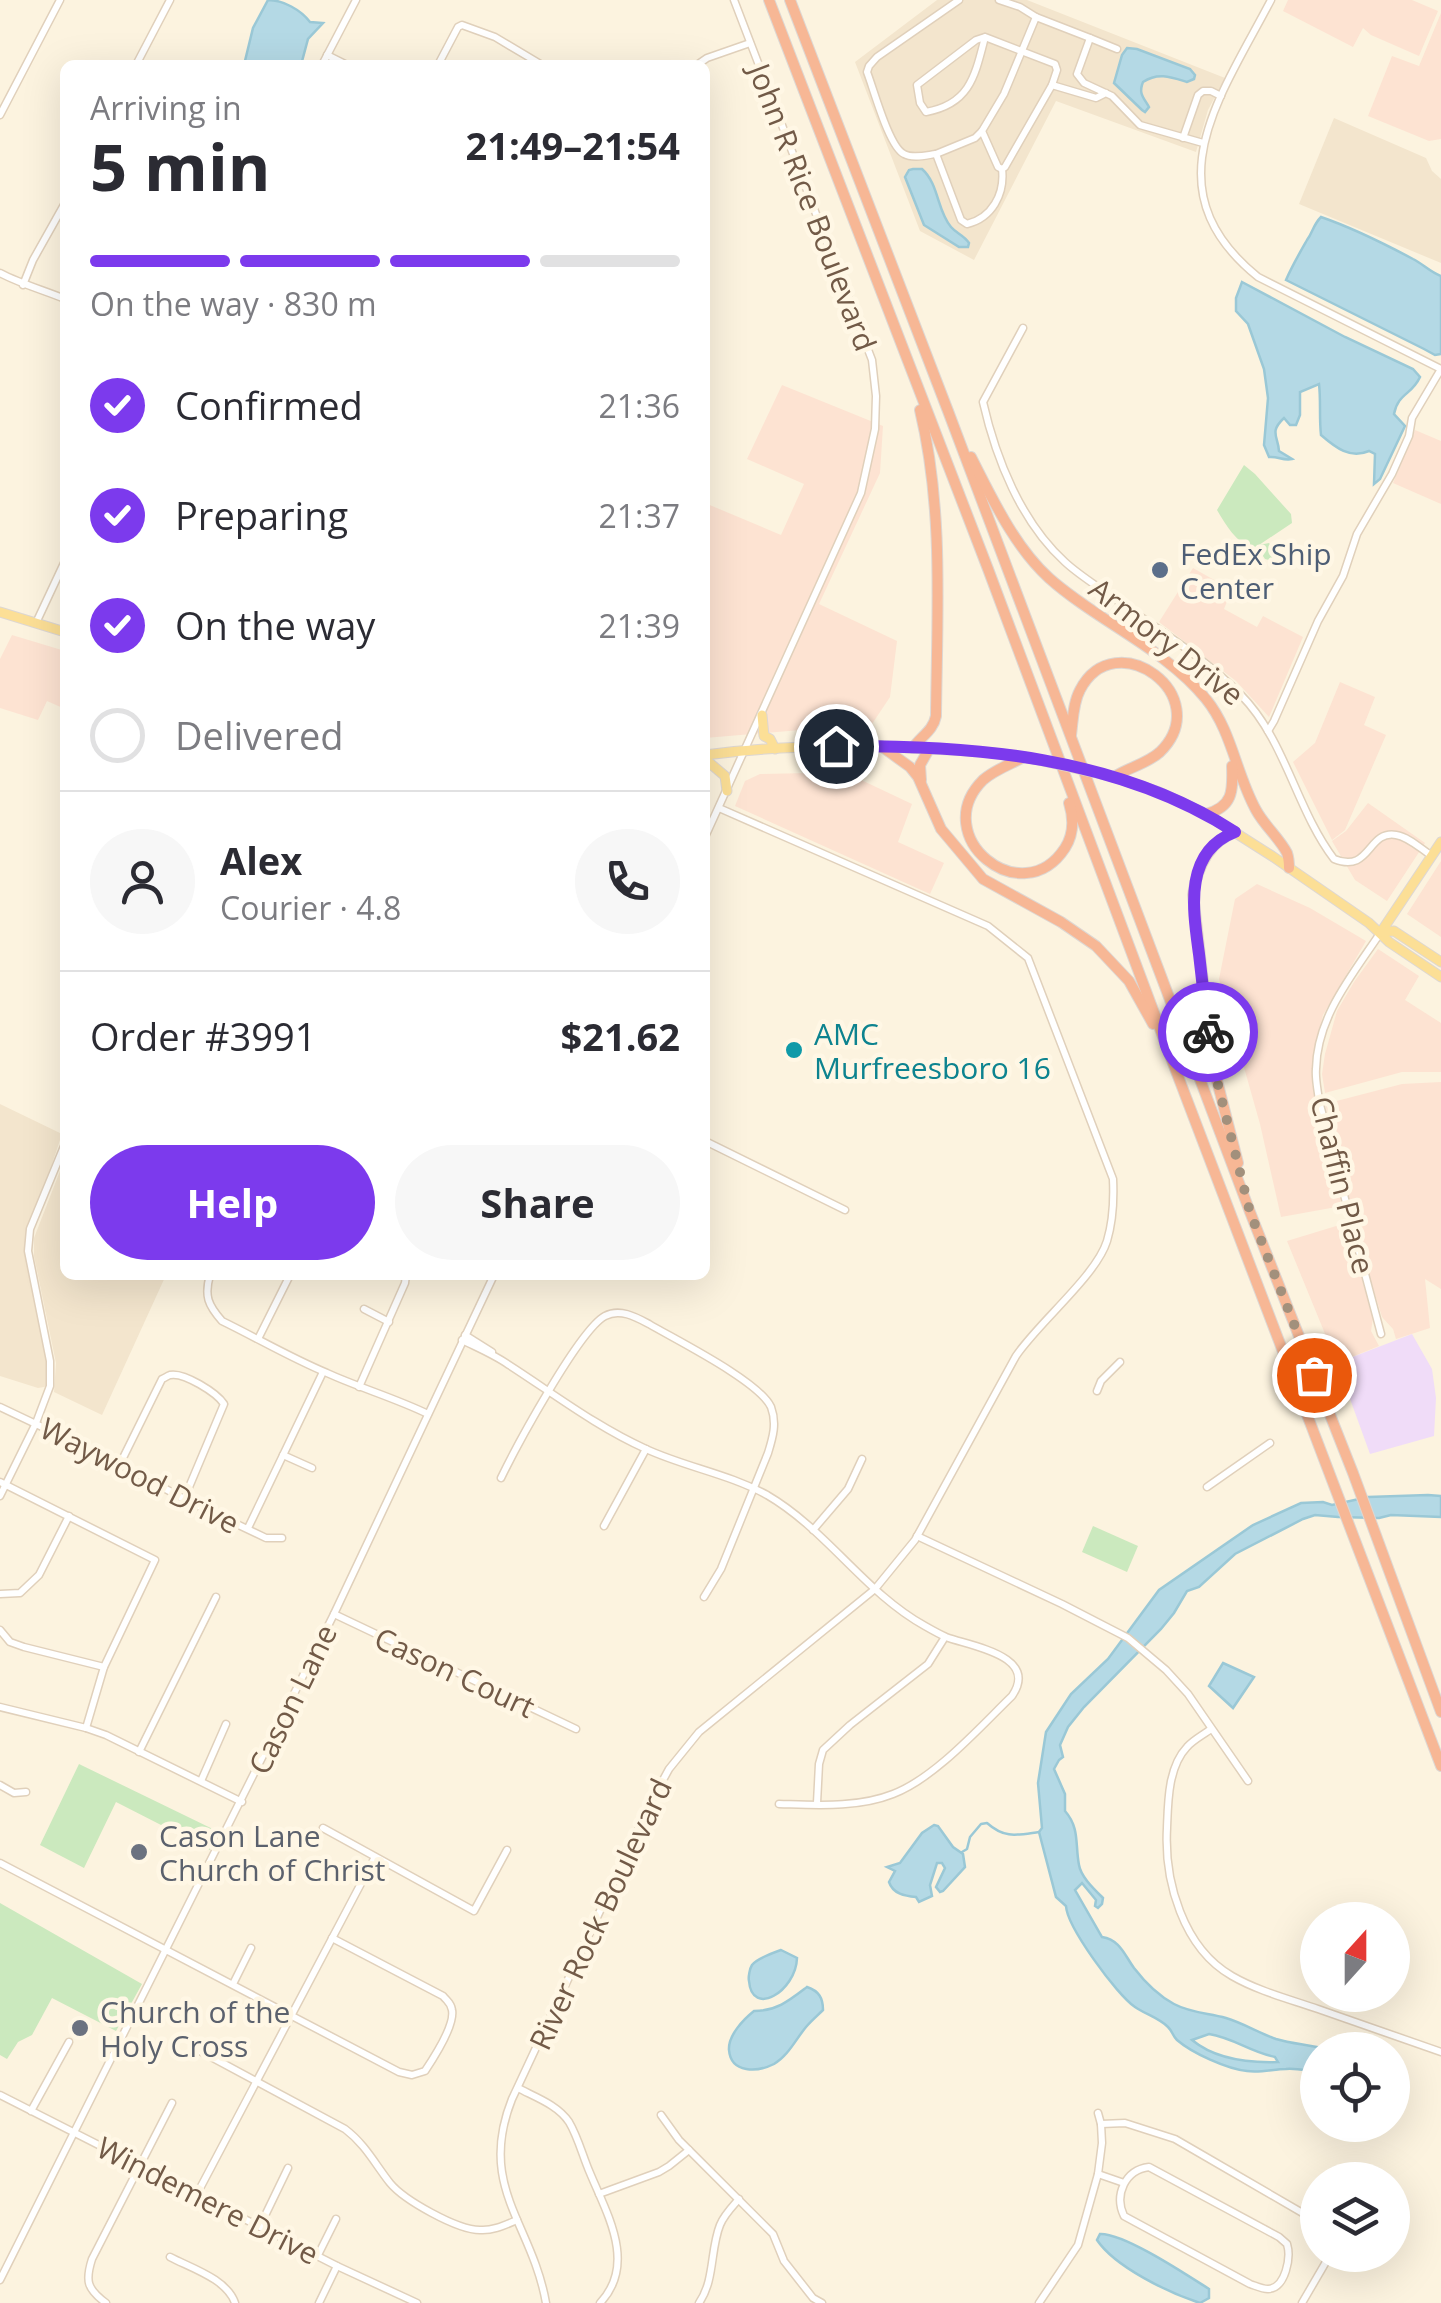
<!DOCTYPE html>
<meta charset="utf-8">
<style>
body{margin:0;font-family:"Open Sans",sans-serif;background:#f7f7f7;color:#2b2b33;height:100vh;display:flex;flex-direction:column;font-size:38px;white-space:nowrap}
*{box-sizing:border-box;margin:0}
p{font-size:32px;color:#7c7c81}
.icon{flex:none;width:55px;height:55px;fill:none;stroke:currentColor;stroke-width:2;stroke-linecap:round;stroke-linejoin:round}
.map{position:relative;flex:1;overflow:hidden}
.side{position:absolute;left:60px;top:60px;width:650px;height:1220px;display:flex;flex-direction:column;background:#fff;border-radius:15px;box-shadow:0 10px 40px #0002}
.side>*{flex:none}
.needle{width:65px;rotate:21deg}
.tools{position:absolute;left:1300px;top:1902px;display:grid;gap:20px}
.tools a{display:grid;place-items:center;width:110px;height:110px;border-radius:50%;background:#fff;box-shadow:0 10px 40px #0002;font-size:50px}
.pin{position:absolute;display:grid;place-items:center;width:85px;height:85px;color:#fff;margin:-42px;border:5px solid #fff;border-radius:50%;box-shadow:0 2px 10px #0007}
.courier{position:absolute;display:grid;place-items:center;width:100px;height:100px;margin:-50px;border:8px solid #7c3aed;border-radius:50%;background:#fff;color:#222;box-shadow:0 2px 12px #0007}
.head em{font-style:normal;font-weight:700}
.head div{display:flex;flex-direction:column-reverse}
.head{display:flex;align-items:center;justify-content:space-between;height:170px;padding:0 30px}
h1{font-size:65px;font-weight:700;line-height:75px}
.bar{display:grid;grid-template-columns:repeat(4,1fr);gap:15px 10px;align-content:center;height:120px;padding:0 30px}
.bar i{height:12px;border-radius:8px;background:#e1e1e2}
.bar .selected{background:#7c3aed}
.bar p{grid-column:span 4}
.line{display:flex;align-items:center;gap:25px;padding:0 30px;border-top:2px solid #e1e1e2}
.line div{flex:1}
.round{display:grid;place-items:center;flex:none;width:105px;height:105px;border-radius:52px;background:#f7f7f7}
ol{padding:0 30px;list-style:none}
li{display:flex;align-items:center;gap:30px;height:110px}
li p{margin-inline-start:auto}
li .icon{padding:10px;border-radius:50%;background:#7c3aed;color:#fff;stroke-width:4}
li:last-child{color:#7c7c81}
li i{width:55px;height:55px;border:5px solid #e1e1e2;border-radius:50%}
.action{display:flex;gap:20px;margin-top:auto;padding:20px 30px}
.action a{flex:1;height:115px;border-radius:60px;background:#7c3aed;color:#fff;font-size:40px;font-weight:700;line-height:115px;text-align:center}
.action a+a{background:#f7f7f7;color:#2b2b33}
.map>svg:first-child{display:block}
.residential{fill:#f3e5cd}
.commercial{fill:#fde3d2}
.education{fill:#f0dcf8}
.green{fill:#cbe9be}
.water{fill:#b4d9e5;stroke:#9ac8d6;stroke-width:2.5;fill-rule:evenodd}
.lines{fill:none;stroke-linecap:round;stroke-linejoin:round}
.stream{stroke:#9ac8d6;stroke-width:2.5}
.minor-casing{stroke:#e0d0bb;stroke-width:9}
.major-casing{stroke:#ddd7d3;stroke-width:11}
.highway-casing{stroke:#ddd7d3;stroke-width:12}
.minor{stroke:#fff;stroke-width:6}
.major{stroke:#fcdf96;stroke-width:9}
.highway{stroke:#f7b795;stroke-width:10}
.major-bridge-casing{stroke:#ddd7d3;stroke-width:11;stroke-linecap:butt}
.major-bridge{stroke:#fcdf96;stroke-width:9}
.done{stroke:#a2907c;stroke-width:10;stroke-dasharray:0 18}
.route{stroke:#7c3aed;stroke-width:12}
.service-dot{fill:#5c6f8a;stroke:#fff7e5;stroke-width:4}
.culture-dot{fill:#0f9aa8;stroke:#fff7e5;stroke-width:4}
.worship-dot{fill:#6b7280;stroke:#fff7e5;stroke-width:4}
.labels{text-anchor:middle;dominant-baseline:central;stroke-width:9;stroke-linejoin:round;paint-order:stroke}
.street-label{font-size:30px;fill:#725a47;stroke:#fff7e5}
.service-label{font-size:30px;fill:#4e5e75;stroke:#fff7e5;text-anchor:start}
.culture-label{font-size:30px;fill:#0d838f;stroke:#fff7e5;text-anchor:start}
.worship-label{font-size:30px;fill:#5b616d;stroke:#fff7e5;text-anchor:start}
</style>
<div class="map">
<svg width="1441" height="2303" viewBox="0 0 1441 2303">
<rect width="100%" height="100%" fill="#fcf3df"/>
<g class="residential">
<path d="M937,0H1027L1225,78L1208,110L1196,152L1056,101L974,260L920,231L855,62Z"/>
<path d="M1334,118L1426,158L1432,171L1441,179V263L1299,204Z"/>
<path d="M0,1104L62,1134L29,1233L28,1250L49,1358L50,1386L38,1388L0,1376Z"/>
<path d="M65,1158V1275H166L102,1415L54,1392L56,1363L34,1256V1238Z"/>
</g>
<g class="commercial">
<path d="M1288,0H1412L1438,11L1419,56L1371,35L1363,28L1353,47L1283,11Z"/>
<path d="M1441,13V139L1429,141L1368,116L1392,56L1419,66Z"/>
<path d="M782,385L883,426L880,473L819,604L897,641L890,697L872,724L705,738V503L781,535L804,484L747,459Z"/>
<path d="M1415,430L1441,441V504L1393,483Z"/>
<path d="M1193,568L1223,585L1228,599L1224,609L1257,627L1263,616L1303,637L1269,717L1236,681L1159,622Z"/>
<path d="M12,635L65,651V709L47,701L38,720L0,708V659Z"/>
<path d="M1340,682L1375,697L1364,725L1386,735L1345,830L1332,840L1293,762L1315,743Z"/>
<path d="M838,769L912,804L898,842L944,863L930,894L735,806L745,781L760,774L809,773Z"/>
<path d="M1368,803L1425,843L1387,901L1355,880L1332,841L1346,831Z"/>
<path d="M1441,861V937L1407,914Z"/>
<path d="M1257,884L1310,908L1366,941L1323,1015L1314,1054L1312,1083L1317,1111L1342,1206L1281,1217L1260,1124L1219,979L1235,899Z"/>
<path d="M1378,949L1419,976L1405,1000L1441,1023V1072H1402L1325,1093L1322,1074L1325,1054L1337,1011L1354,982Z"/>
<path d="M1441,1082V1289L1425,1279L1430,1328L1396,1339L1393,1329L1382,1317L1367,1269L1325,1104L1402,1084Z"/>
<path d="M1346,1223L1373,1318L1371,1331L1379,1346L1337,1363L1287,1241Z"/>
</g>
<path class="education" d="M1412,1334L1432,1369L1436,1398L1434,1436L1370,1454L1337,1363Z"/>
<g class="green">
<path d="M1244,465L1255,474L1291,514L1292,523L1259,545L1269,543L1273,548L1278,549L1280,563L1265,559L1257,547L1253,550C1235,540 1227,527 1217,510Z"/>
<path d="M1093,1526L1138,1546L1127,1572L1082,1552Z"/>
<path d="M79,1764L219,1832L210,1850L116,1802L84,1868L40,1845Z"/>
<path d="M0,1903L142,1984L116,2031L52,1998L32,2035L18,2042L7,2059L0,2055Z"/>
</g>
<g class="water">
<path d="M268,0C283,0 301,10 310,22L323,23L308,39L301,65H244L253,28Z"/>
<path d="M1127,48L1137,49L1190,69L1195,75L1194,79L1187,82C1171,77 1158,72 1143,82C1138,94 1144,98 1149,107L1145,112L1142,110L1114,83L1122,55Z"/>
<path d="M913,169H922C939,184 937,211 951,227C957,234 964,235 969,243L968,247H959L924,225L905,177L909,170Z"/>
<path d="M1321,217C1353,228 1383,243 1413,259C1423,264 1430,272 1441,276V354L1435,355L1424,349L1286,280C1292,266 1299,254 1307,240C1313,232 1313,225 1321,217Z"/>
<path d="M1242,282L1345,337L1413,369L1420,377C1412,395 1398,393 1394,414L1405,426L1380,479L1374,484L1375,454L1369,451C1350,459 1336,448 1321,435C1319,418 1321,401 1319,384L1300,392V415L1296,425H1290L1284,418C1269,432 1278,436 1279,451L1292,459C1283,461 1278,456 1269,457L1264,445L1268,398L1264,369L1248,324L1236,311V298Z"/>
<path d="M1428,1495L1441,1496V1517L1391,1515L1379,1518L1338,1517L1315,1515L1303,1519L1235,1554L1199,1587L1187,1591L1174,1613L1161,1629L1084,1707L1068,1727L1060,1745L1063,1757L1059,1760L1054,1769L1065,1794V1811C1080,1828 1075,1845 1079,1865C1081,1877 1094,1889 1103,1898L1102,1904L1098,1908L1095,1906L1096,1900L1082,1883L1075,1890L1102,1937C1120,1940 1124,1954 1134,1968C1144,1981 1159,1996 1174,2004C1191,2013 1208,2013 1226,2018C1243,2023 1259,2033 1276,2039C1293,2044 1311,2045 1329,2050H1318L1317,2072C1307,2071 1297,2068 1286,2069C1274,2069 1260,2073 1247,2071C1227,2069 1192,2053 1177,2040C1172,2035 1173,2032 1168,2027C1159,2018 1145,2014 1135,2007C1117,1995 1067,1927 1066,1906L1056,1897L1039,1832L1042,1828L1038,1783L1046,1732L1071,1694L1108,1659L1159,1590L1253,1525L1301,1503L1323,1502L1332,1505L1368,1497ZM1209,2034C1234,2038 1250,2052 1275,2057L1278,2062C1249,2063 1215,2059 1192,2040Z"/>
<path d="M1223,1663L1254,1677L1233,1708L1209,1686Z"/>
<path d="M934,1825L938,1826L953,1847L963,1854L965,1867L943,1891L940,1892L936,1887L945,1868L942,1863H937L930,1885L932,1896L919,1902L916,1897C905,1896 893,1894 889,1882L895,1871L887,1867L900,1863L922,1833Z"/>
<path d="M781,1950L797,1958C796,1991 752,2018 749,1981C748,1977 750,1968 752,1965C757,1958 773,1953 781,1950Z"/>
<path d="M807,1987C819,1991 823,1998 823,2010C817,2016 811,2021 806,2027C796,2039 788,2056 774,2064C758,2072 731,2074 729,2050C728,2035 744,2019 754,2011C777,2011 790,2000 807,1987Z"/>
<path d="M1100,2234C1124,2233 1187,2275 1209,2289V2298L1200,2303C1169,2293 1115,2267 1097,2240Z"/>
</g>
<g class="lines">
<path class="stream" d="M962,1852L967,1849L970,1837L981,1824L987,1823C1005,1839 1017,1835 1039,1832"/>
<defs>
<g id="minor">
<path d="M959,0L877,57L869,66L867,72C874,90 889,147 904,154C913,159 927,155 936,154L961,220L967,224C992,218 1005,194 1002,169"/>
<path d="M999,0L1020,7L1036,17"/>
<path d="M1271,0C1221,96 1149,189 1258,277L1441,369"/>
<path d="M985,37C975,76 970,104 926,112L920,103L917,85L976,40L985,37L1055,64L1057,70L1052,85"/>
<path d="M1090,38L1117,49"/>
<path d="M327,55L347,65"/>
<path d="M136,65L170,0"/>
<path d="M322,65L356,0"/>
<path d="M438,65L458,27L462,25L495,37L542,65"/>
<path d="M697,65L707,58L750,43"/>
<path d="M1106,93L1096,98L1052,85L1005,167L1002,169L998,167L982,131L1004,94L1036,17L1090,38L1077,74L1084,83L1112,96L1140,125L1203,143"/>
<path d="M0,115L60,0"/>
<path d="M1183,138L1198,95L1203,91H1211L1221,96"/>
<path d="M936,154L975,138L982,131"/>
<path d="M0,273C21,284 43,290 65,299"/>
<path d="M23,285L33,260L65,203"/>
<path d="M1023,328L983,402C996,459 1021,522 1065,562C1078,574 1094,584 1108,594C1152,626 1202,655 1241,695C1286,741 1296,809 1334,859C1371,874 1367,830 1396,835C1409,837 1421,849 1432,856"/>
<path d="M36,623L65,561"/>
<path d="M1268,731L1274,721L1318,621L1343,576L1357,534L1392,474L1409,436L1412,418L1441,369"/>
<path d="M705,837L861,493L875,429L876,396L872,360L734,0"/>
<path d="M1381,932C1353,974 1317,1016 1316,1069C1315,1079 1318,1091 1319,1101L1381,1334"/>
<path d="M705,1141L845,1210"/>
<path d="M210,1275C204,1296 208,1305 222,1321C257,1338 291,1358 327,1373C360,1388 395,1398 428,1414"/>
<path d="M364,1309L389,1322"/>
<path d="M465,1335L492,1352"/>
<path d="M258,1339L290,1275"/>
<path d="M462,1340C478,1348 495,1355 509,1365C554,1394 597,1427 646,1449C685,1467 729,1474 767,1495C827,1530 865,1593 925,1626C932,1630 939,1634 946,1637C969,1646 1040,1655 1012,1696C980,1727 935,1778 893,1794C858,1808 816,1805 779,1804"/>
<path d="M359,1387L405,1283L406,1275"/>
<path d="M1097,1391L1101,1381L1120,1362"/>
<path d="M0,1407L120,1464L184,1499L266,1538H282"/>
<path d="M283,1455L312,1468"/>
<path d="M120,1464L162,1379C165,1378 167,1376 170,1375C184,1372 217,1393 224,1404L184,1499"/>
<path d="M501,1478C516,1447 579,1330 605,1316C620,1308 636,1317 649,1324C676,1340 759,1381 771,1407C777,1423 773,1437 768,1453L721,1569L704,1597"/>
<path d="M0,1482L155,1560L104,1667L86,1728"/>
<path d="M1207,1487L1270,1443"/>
<path d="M0,1496L36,1423L50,1386V1361L28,1251L30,1229L65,1144"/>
<path d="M604,1526L646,1449"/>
<path d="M248,1528L323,1372"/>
<path d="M813,1530L848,1489L862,1459"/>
<path d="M917,1536L1062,1604L1128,1638L1166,1670L1188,1694L1248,1781"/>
<path d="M0,1594L20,1593L39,1575L69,1516"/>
<path d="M334,1614L576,1729"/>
<path d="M0,1630L10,1642L24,1647L104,1667"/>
<path d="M0,1707L86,1728L106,1735L242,1802"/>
<path d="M1211,1729C1203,1735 1193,1740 1187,1747C1168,1767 1168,1802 1167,1828C1164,1881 1183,1948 1232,1976C1258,1991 1289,1999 1318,2009C1359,2023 1400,2038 1441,2052"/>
<path d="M139,1752L216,1597"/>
<path d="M201,1781L226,1724"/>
<path d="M0,1785L14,1793L26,1792"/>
<path d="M817,1803L819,1764L823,1750L850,1725L928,1664L945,1637"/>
<path d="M323,1828L474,1911L507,1850"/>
<path d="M0,1863L399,2072L412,2075L425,2071C433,2059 455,2025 452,2010C451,2003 448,2002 443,1996L332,1938"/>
<path d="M233,1984L251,1948"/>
<path d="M200,2051L345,2129C365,2144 375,2164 390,2183C404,2200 457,2230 480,2230C493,2231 505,2225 517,2220"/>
<path d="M518,2088C535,2097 558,2105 569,2122C578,2137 583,2157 590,2173C607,2214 637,2264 600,2303"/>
<path d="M0,2095L337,2266L417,2303"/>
<path d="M31,2111L69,2042"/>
<path d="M661,2115L679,2140L773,2234L784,2261L813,2298L822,2303"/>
<path d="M1101,2124L1125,2123L1175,2139L1318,2222"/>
<path d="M1149,2167L1279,2237L1287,2244C1291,2257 1286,2288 1268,2289C1262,2289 1256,2286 1250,2284L1124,2216C1114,2195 1125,2170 1149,2167Z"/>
<path d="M1098,2174L1124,2183"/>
<path d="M197,2194L375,1857"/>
<path d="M599,2194L659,2172L669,2166L689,2150"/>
<path d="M260,2226L288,2168"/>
<path d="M318,2255L336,2219"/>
<path d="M170,2257C191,2268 227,2279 235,2303"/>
<path d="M0,2280L334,1614L494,1275"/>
<path d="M106,2303C87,2289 85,2281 92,2259L172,2103"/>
<path d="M319,2303L337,2266"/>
<path d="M546,2303C532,2223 477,2187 512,2099L651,1802L669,1769L699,1732L875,1589L915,1540L1016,1356C1039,1322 1096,1276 1107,1241C1113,1221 1114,1200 1113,1179L1028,958L988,926L719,808"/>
<path d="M699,2303C715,2280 710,2250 720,2225C724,2215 732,2207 739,2199"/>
<path d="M1039,2303L1078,2245L1098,2174L1102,2143L1101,2124L1098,2113"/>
<path d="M1302,2303L1330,2255"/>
</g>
<g id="major">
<path d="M0,612L65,632"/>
<path d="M762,715L764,736L770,739L775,749"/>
<path d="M705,755C779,745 853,745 927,749C964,750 998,752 1034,759"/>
<path d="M705,759L725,776L727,791"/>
<path d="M1114,777L1159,792L1206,814L1272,856L1369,923L1389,942L1441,977"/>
<path d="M1381,932L1441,842"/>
<path d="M1381,932L1394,931L1441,962"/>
</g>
<g id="highway">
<path d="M769,0L988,569L1168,1050L1441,1766"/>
<path d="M790,0L948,411L1250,1212L1353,1473L1441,1712"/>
<path d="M971,457C992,498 1014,546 1049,578C1097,621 1166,649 1206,699C1232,731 1236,774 1256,810C1264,825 1280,839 1287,853C1288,856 1289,865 1289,868"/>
<path d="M1071,735C1073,720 1073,703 1080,690C1115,622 1217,696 1160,752C1147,764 1129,767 1114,777"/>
<path d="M881,746L910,767L918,777L941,829L983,879L1061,922L1096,946L1129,981L1153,1024"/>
<path d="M913,748C921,736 933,731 936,716C937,614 944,510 920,410"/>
<path d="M1024,757C1011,764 994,770 983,780C927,836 1022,914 1065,848C1074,834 1074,819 1069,803"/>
<path d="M921,780L920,765L929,749"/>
<path d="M1206,814C1233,807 1233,791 1232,766"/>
<path d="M1235,832C1208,842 1197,868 1193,895L1212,1061L1238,1163"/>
</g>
</defs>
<use href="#minor" class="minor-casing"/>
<use href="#major" class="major-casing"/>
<use href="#highway" class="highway-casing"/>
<use href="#minor" class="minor"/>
<use href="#major" class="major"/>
<use href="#highway" class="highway"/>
<defs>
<path id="major-bridge" d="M1034,759L1114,777"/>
</defs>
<use href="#major-bridge" class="major-bridge-casing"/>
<use href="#major-bridge" class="major-bridge"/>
</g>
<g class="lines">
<path class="done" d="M1208,1032L1212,1061L1250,1212L1314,1375"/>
<path class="route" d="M836,746C973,745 1117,756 1235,832C1183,852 1193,910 1199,954C1202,980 1205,1006 1208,1032"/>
</g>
<circle class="service-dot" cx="1160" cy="570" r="10"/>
<circle class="culture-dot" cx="794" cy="1050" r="10"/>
<g class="worship-dot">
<circle cx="139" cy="1852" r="10"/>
<circle cx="80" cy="2028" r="10"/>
</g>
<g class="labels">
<g class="street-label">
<text transform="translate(813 207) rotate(69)">John R Rice Boulevard</text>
<text transform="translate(1167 641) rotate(38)">Armory Drive</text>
<text transform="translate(1343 1185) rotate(76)">Chaffin Place</text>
<text transform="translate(140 1475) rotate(27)">Waywood Drive</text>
<text transform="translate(455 1672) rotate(25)">Cason Court</text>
<text transform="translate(292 1699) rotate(-64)">Cason Lane</text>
<text transform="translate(600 1914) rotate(-65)">River Rock Boulevard</text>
<text transform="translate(208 2200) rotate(27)">Windemere Drive</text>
</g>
<g class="service-label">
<text x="1180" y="553">FedEx Ship<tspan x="1180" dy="34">Center</tspan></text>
</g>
<g class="culture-label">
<text x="814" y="1033">AMC<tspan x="814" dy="34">Murfreesboro 16</tspan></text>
</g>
<g class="worship-label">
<text x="159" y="1835">Cason Lane<tspan x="159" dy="34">Church of Christ</tspan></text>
<text x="100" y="2011">Church of the<tspan x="100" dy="34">Holy Cross</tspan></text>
</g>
</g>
</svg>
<div class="tools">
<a><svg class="needle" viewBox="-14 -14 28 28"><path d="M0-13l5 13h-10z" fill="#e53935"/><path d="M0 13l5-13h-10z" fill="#7c7c81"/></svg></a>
<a><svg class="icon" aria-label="locate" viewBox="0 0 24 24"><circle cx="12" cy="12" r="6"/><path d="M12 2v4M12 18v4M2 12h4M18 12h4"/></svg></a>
<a><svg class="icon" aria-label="layers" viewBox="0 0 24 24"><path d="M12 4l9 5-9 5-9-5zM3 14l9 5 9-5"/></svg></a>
</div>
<div class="pin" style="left:1314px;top:1375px;background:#ea580c"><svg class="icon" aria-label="bag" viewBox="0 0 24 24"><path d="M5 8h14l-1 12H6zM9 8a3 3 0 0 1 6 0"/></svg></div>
<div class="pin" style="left:836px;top:746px;background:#1f2937"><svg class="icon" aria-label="home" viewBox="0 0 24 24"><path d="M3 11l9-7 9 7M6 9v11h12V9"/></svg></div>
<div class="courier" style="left:1208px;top:1032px"><svg class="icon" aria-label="bike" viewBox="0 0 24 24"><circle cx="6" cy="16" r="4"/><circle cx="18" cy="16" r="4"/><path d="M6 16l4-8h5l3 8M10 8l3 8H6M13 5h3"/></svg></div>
<section class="side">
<div class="head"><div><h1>5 min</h1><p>Arriving in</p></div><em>21:49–21:54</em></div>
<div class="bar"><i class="selected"></i><i class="selected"></i><i class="selected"></i><i></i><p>On the way · 830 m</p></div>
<ol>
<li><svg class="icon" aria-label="check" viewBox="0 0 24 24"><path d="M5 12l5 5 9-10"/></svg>Confirmed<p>21:36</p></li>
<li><svg class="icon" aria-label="check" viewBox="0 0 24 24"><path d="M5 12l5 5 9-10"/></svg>Preparing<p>21:37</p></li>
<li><svg class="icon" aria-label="check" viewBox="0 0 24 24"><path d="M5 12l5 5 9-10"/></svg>On the way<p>21:39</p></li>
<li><i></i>Delivered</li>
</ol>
<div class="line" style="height:180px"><a class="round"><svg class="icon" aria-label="person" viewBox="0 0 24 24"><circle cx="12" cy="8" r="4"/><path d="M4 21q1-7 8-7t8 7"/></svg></a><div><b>Alex</b><p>Courier · 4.8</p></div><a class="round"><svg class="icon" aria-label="phone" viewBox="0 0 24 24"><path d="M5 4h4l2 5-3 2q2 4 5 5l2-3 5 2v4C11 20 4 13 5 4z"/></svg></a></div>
<div class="line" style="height:130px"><div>Order #3991</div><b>$21.62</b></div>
<div class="action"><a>Help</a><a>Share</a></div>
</section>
</div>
